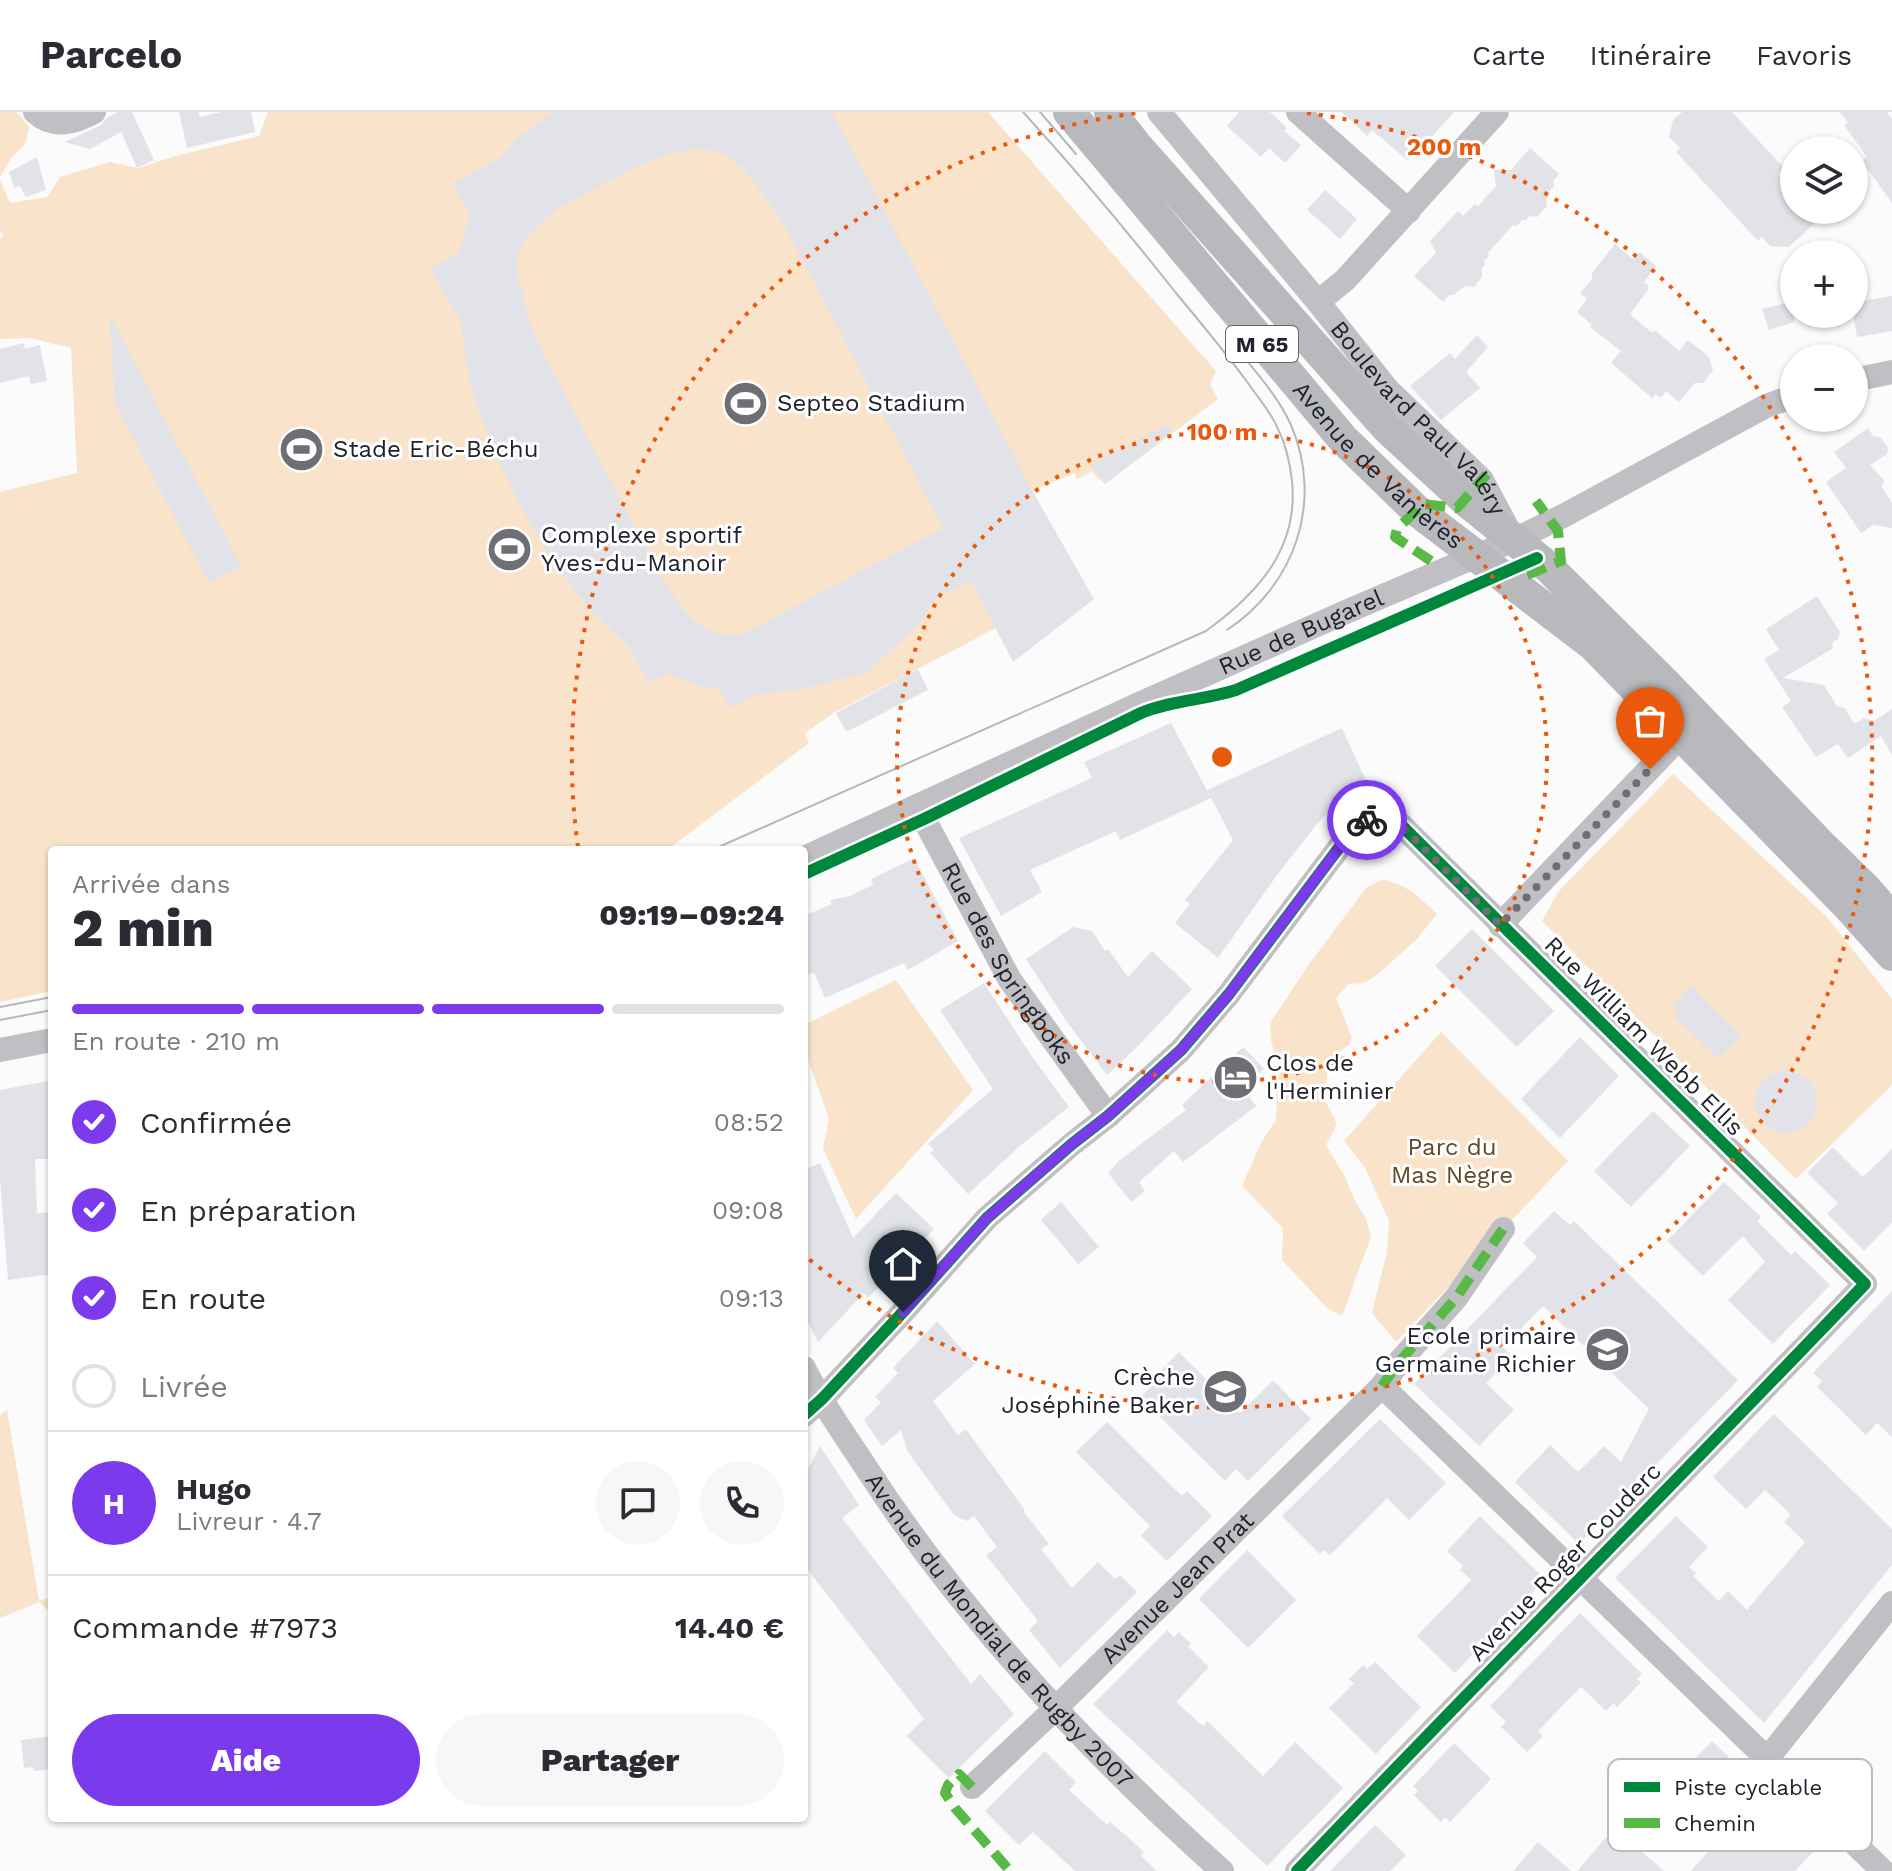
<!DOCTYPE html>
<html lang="fr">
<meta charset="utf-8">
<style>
body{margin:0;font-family:"Work Sans",sans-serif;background:#f7f7f7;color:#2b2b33;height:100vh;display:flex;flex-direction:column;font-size:30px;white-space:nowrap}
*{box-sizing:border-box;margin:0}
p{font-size:26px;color:#7c7c81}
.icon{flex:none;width:44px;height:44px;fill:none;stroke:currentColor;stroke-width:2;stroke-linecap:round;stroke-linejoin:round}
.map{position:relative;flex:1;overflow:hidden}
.sheet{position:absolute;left:48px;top:734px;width:760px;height:976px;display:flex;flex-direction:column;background:#fff;border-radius:8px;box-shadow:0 2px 6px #0004}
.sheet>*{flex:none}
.controls{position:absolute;left:1780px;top:24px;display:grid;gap:16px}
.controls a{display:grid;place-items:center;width:88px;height:88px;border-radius:50%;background:#fff;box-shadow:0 2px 6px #0004;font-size:40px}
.pin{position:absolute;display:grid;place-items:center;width:68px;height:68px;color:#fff;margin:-82px -34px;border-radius:50% 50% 50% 0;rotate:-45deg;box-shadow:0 0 8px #0007}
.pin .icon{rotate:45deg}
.courier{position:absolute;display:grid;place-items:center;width:80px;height:80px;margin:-40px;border:6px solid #7c3aed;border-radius:50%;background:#fff;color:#222;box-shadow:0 2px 10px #0007}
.overview em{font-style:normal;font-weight:800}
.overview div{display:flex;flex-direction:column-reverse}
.overview{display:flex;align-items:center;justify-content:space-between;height:136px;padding:0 24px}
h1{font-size:52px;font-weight:800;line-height:60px}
.bar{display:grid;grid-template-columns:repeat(4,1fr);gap:12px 8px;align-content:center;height:96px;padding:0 24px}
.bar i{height:10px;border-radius:6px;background:#e1e1e2}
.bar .on{background:#7c3aed}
.bar p{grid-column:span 4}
.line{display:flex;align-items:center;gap:20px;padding:0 24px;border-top:2px solid #e1e1e2}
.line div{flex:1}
.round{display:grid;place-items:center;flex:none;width:84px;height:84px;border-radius:42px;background:#f7f7f7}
ol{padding:0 24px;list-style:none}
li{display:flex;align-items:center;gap:24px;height:88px}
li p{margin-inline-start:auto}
li .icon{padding:8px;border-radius:50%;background:#7c3aed;color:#fff;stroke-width:4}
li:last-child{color:#7c7c81}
li i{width:44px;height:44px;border:4px solid #e1e1e2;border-radius:50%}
.primary-button{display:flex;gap:16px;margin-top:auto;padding:16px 24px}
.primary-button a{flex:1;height:92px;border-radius:48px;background:#7c3aed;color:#fff;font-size:32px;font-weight:800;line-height:92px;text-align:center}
.primary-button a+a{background:#f7f7f7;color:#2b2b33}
header{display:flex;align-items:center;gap:48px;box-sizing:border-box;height:112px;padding:0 40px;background:#fff;border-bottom:2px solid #e1e1e2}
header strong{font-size:38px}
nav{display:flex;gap:44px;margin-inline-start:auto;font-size:28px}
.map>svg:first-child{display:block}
.green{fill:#f9e4cb}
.building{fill:#e2e3e8;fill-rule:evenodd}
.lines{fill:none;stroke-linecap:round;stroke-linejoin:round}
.minor{stroke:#c0c0c4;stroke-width:24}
.major{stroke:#b8b9bc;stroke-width:32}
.tram{stroke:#b7b8ba;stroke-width:2}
.quiet{stroke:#58b947;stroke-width:10;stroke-dasharray:20 10;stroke-linecap:butt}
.cycleway-casing{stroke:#fff;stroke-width:17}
.cycleway{stroke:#00873e;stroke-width:12}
.done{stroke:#6d6f75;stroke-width:8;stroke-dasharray:0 14.4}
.route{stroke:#7c3aed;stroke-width:10}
.ring{fill:none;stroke:#e8590c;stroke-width:4;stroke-dasharray:4 8}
.labels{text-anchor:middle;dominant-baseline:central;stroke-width:6;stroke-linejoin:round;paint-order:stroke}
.shield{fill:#fff;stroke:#63656c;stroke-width:2}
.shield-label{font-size:22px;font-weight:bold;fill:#20232d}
.poi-label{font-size:24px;fill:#20232d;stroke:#fff;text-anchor:start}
.street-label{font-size:24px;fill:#20232d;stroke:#fff}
.park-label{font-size:24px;fill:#614725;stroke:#fff}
.key{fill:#fff;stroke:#bcbdc0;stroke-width:2}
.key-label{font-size:22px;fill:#20232d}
.centre{fill:#e8590c;stroke:#fff;stroke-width:4}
.ring-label{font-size:24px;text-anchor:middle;font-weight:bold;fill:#e8590c;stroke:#fff;stroke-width:6;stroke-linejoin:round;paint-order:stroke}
</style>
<header>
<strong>Parcelo</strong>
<nav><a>Carte</a><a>Itinéraire</a><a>Favoris</a></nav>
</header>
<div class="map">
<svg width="1892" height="1759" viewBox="0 0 1892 1759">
<rect width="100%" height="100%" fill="#fbfbfb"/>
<g class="green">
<path d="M0,0H16L29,14L26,31L12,45L0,65Z"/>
<path d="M268,0H988L1216,259L1210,272L1218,287L1105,372L1100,367L1098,368L1093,359L1077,367L1074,361L1033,379L1002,513L835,600L805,621L809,631L667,738H52V879L0,890V380L77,361L71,236L30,226L0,227V128L4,122L0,119V68L10,91L47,85L60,65L110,50L138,56L179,43L259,24Z"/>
<path d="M1673,662L1827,805L1892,887V973L1796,1067L1542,809L1559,779Z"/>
<path d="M1382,768C1406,771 1420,786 1437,802L1417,827L1377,863L1364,871L1349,872L1336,886L1352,925L1349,933L1328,948L1325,988L1337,1012L1326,1033L1346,1067L1355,1089L1366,1107L1371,1125L1342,1204L1327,1196L1282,1148L1283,1116L1242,1074L1262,1029L1276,1008L1277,972L1280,959L1271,929L1270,911L1307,855L1367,775Z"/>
<path d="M896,868L973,978L856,1107L823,1037L829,1006L804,937V913Z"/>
<path d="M1441,920L1568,1049L1396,1230L1372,1201L1387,1140L1389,1109L1364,1054L1344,1029Z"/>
<path d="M7,1298L39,1489L52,1485V1502L39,1490L0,1506V1303Z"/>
</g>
<g class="building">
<path d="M118,0H132L154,48L137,56L121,20L90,37L65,30L101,13L107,6Z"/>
<path d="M179,0H198L200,5L222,0H251L255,20L187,36Z"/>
<path d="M553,0H832L1033,380L1094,487L1013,550L971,469L947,481L944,480L933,490L921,510L868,560L802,577L757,582L730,596L720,578L702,575L668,561L649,571L631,537L593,500L575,479L550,445L527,406L499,350L479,299L471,272L464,238L460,206L453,197L431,156L459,141L470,102L453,71L500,46L515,28ZM700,36L725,42L742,56L765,84L788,120L943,416L741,523L720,522L707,518L694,509L684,498L661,465L537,229L530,212L517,162V151L520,137L528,124L557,97L638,54L670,42Z"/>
<path d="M1239,0H1270L1287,16L1284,19L1301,33L1285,51L1269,36L1261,45L1227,14Z"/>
<path d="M1342,0H1454L1417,41L1415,39L1407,48L1372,18L1367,24Z"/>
<path d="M1682,0H1732L1784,56L1778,62L1794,80V98H1803L1815,111L1789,135L1770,134L1762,125L1758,129L1676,40L1680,36L1669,25L1673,8Z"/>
<path d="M1840,0H1887L1892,7V91L1862,49L1867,45L1844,13L1848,10Z"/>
<path d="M1530,36L1559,62L1553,69L1554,74L1548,80L1549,83L1546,86L1547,94L1537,105L1529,104L1526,108H1522L1517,114L1513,113L1488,141L1489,144L1484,149L1485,153L1482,156V165L1474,175L1465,174L1454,183H1449L1443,190L1414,164L1436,141L1430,129L1458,99L1463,104L1475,92L1478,94L1496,74L1494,58H1511Z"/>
<path d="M37,45L46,78L26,85L20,74L14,76L9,60Z"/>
<path d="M1325,78L1357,107L1340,127L1307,98Z"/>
<path d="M1615,132L1633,147L1639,140L1656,154L1644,170L1648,173V178L1630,202L1651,220L1656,219L1679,239L1688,228L1709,245L1713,258L1703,271H1695L1679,290L1666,279L1661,286L1655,282L1653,287L1611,251L1621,239L1590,215L1592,213L1577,200L1587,187L1580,181L1592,167V161Z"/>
<path d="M1892,184V219L1857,225L1854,208V190Z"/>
<path d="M1794,189V210L1769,218L1762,197Z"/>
<path d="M109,201L241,454L209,471L115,291Z"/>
<path d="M1477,223L1488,235L1466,260L1480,276L1441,308L1410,274L1450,241L1455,247Z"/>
<path d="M24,231L25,237L40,233L47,269L31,272L29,264L0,271V237Z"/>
<path d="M1168,312L1172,320L1105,372L1090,353Z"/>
<path d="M1868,316L1873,324L1881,326L1888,336L1887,342L1870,353L1884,368L1882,375L1892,391V416L1873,413L1861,421L1826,370L1846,356L1834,340Z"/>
<path d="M1817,484L1840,520L1838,527L1833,530L1832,537L1783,566L1824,573L1837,594L1845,596L1854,612L1864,606L1874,609L1892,597V643L1881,624L1848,646L1838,632L1816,645L1782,595L1791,589L1764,547L1779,538L1766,517Z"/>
<path d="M918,557L928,578L846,620L836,601Z"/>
<path d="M1171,611L1211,686L1120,728L1116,719L1030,758L1042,780L1001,804L959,726L1092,666L1084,650Z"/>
<path d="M1342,616L1366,669L1350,677L1317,712L1280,759L1218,846L1175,811L1190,792L1185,788L1233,728L1207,678Z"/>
<path d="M914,746L958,829L908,858L904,851L825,886L814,860L804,865V804L832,792L830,788L850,784L873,773L871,767Z"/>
<path d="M1073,815L1092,819L1105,839L1108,837L1128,865L1152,839L1192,877L1138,934L1107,963L1067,910L1026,847Z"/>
<path d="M1472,817L1554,899L1517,935L1435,854Z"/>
<path d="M984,871L1033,946L1069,995L1021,1033L968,1082L930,1041L934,1038L928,1032L993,977L940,898Z"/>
<path d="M1691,874L1741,923L1718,947L1674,904L1678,899L1672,894Z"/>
<path d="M1580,925L1619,964L1560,1026L1521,987Z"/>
<path d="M1243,935L1264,957L1242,975L1256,994L1183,1050L1174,1039L1139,1070L1145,1079L1131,1090L1108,1061L1120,1048L1186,998L1182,993Z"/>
<circle cx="1786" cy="990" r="31"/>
<path d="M48,969L51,1047H35L37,1101L52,1100V1162L8,1168L0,1068V978Z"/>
<path d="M1653,999L1690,1034L1631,1095L1594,1059Z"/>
<path d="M1833,1035L1863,1065L1892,1037V1110L1864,1139L1827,1102L1838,1091L1807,1061Z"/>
<path d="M820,1051L853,1126L896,1081L934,1117L868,1186L864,1181L818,1230L804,1203V1058Z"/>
<path d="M1724,1070L1761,1105L1757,1109L1791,1143L1795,1139L1830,1173L1773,1232L1728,1188L1765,1150L1743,1124L1703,1164L1667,1129Z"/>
<path d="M1061,1090L1099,1135L1078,1152L1041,1108Z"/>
<path d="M1554,1099L1570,1113L1574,1109L1738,1268L1579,1432L1515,1370L1550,1333L1578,1360L1604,1334L1621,1350L1649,1297L1543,1194L1503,1235L1512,1244L1486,1271L1514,1298L1479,1334L1414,1272L1537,1145L1523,1131Z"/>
<path d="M1892,1179V1325L1877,1311L1866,1323L1817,1275L1822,1269L1813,1261Z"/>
<path d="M937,1209L975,1252L933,1289L958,1323L966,1317L1024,1397V1400L1049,1432L1041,1437L1072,1476L1098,1450L1115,1467L1120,1463L1137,1480L1060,1556L1029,1518L1038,1509L986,1443L997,1435L974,1404L967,1409L954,1403L908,1340L901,1318L882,1334L864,1308L881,1290L875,1285L898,1261L893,1256Z"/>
<path d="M1179,1240L1240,1301L1273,1268L1311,1307L1248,1369L1236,1357L1225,1369L1140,1285L1153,1273L1150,1270Z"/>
<path d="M1774,1302L1892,1417V1453L1764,1611L1615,1466L1676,1404L1708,1435L1689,1455L1696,1461L1693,1464L1719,1489L1728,1479L1747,1498L1805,1430L1784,1410L1791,1403L1765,1378L1746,1397L1713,1365Z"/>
<path d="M1380,1307L1446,1371L1409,1408L1387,1386L1330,1443L1324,1438L1320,1442L1282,1404Z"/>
<path d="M1107,1310L1182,1384L1187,1379L1212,1404L1167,1449L1141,1424L1150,1414L1076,1340Z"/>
<path d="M820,1334L859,1393L842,1406L971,1572L980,1562L1014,1602L949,1666L907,1624L924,1607L804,1453V1361L809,1355Z"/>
<path d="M1480,1404L1545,1467L1455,1561L1417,1524L1471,1468L1460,1458L1463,1454L1447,1439Z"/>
<path d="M1247,1438L1296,1488L1248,1536L1199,1487Z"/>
<path d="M1580,1501L1642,1562L1637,1567L1641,1570L1617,1595L1614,1591L1606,1599L1581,1575L1538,1619L1543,1624L1527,1640L1501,1615L1506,1610L1490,1594Z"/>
<path d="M1167,1518L1174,1525L1179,1520L1191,1532L1188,1534L1209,1555L1176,1590L1203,1614L1207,1609L1263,1664L1295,1630L1343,1676L1267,1754L1093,1592Z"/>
<path d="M1375,1550L1421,1595L1376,1642L1329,1596L1354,1571L1349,1567L1363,1553L1367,1557Z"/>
<path d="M52,1624V1657L34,1659L33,1655L24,1656L21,1628Z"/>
<path d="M1712,1629L1820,1733L1795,1759H1691L1726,1719L1674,1669Z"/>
<path d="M1454,1631L1491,1667L1450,1710L1445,1705L1441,1710L1414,1683L1418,1679L1413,1674Z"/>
<path d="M1045,1639L1076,1670L1069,1678L1107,1713L1110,1710L1131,1728L1144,1740L1141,1744L1157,1759H1075L1033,1720L1019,1733L985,1699Z"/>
<path d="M1375,1713L1406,1743L1390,1759H1330Z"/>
<path d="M1617,1713L1635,1728L1632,1731L1664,1759H1577Z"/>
<path d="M1538,1730L1571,1759H1513Z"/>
</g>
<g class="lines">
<g class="minor">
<path d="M35,0C54,17 74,11 94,0"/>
<path id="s1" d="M1159,0L1318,190L1388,278L1482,368L1509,419"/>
<path d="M1298,0L1409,99"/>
<path d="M1318,190L1345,168L1497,0"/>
<path d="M1854,268L1892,260"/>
<path id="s2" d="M917,694L1010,868L1108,1004"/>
<path id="s3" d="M804,746L1137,593L1348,499L1514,428L1563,404L1766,294L1794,284"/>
<path d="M1500,813L1681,624"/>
<path d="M0,938L52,928"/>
<path id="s4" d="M804,1256C821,1290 844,1322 865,1354C962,1504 1089,1640 1222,1759"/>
<path d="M1382,1274L1883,1759"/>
<path d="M804,1303L822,1287L903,1200L987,1106L1072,1032L1108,1004L1181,938L1229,882L1344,729C1362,710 1367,706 1394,706L1865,1172C1677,1369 1485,1562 1297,1759"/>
<path d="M1767,1647L1892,1491"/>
<path id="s5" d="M972,1675L1055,1597L1382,1274L1399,1250L1456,1186L1503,1117"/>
</g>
<g class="major">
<path id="s6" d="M1069,0L1343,327L1416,398L1593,533L1848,794L1892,843"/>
<path d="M1110,0L1136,33L1387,316L1465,388L1547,454L1664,570L1823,735L1866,777L1892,807"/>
</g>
<g class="tram">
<path d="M1040,0L1076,42"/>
<path d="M1227,518C1295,473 1324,390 1291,313C1278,284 1254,258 1234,233"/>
<path d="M712,738L1206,519C1257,482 1299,437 1292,369C1290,351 1286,333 1278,317C1271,300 1258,286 1248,271C1225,240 1201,211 1176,181C1127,119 1076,58 1023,0"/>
<path d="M0,895L52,885"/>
<path d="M0,908L52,898"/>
</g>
<g class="quiet">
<path d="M1431,449L1395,425L1397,417L1423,392L1457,396L1487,362"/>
<path d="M1527,463L1561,449L1558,419L1536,389"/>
<path d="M1382,1274L1399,1250L1456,1186L1503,1117"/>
<path d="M972,1675L959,1662L948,1673L945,1681L955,1696L1010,1759"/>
</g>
<defs>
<g id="cycleway">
<path d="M804,762L924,707L1141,601C1172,588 1205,588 1236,578L1537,446"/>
<path d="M804,1303L822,1287L903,1200L987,1106L1072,1032L1108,1004L1181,938L1229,882L1344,729C1362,710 1367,706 1394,706L1865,1172C1677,1369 1485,1562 1297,1759"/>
</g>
</defs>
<use href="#cycleway" class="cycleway-casing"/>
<use href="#cycleway" class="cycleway"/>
</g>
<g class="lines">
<path class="done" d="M1367,708L1394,706L1500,813L1650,657"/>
<path class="route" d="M903,1200L987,1106L1072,1032L1108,1004L1181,938L1229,882L1344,729L1359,714L1367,708"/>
</g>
<g class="ring">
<circle cx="1222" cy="645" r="325"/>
<path d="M578 735A650 650 0 0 1 1137 1M1307 1A650 650 0 1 1 804 1143"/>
</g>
<defs>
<symbol id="stadium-disc" viewBox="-11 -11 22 22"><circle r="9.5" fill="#6d6f75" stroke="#fff"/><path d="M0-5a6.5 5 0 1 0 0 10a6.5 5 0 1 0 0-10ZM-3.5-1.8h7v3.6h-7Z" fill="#fff"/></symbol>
<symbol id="hotel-disc" viewBox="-11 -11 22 22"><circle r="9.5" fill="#6d6f75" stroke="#fff"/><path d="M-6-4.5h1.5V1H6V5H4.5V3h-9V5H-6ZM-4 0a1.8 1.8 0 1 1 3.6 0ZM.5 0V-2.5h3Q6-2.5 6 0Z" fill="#fff"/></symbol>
<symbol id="school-disc" viewBox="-11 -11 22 22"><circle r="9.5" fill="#6d6f75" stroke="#fff"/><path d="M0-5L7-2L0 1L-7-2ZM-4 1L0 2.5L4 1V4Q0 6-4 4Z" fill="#fff"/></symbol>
</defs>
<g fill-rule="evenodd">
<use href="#stadium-disc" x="720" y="266" width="51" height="51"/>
<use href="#stadium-disc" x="276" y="312" width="51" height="51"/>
<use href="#stadium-disc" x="484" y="412" width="51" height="51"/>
<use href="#hotel-disc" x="1210" y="940" width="51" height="51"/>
<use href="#school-disc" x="1582" y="1212" width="51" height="51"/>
<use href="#school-disc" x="1200" y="1254" width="51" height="51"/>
</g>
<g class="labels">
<rect class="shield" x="1226" y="214" width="72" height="36" rx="6"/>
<g class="shield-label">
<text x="1262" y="232">M 65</text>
</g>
<g class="poi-label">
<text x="777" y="291">Septeo Stadium</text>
<text x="333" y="337">Stade Eric-Béchu</text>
<text x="541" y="423">Complexe sportif<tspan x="541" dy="28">Yves-du-Manoir</tspan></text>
<text x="1266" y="951">Clos de<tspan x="1266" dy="28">l'Herminier</tspan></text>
<text x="1576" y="1224" text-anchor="end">Ecole primaire<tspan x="1576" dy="28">Germaine Richier</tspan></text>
<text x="1195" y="1265" text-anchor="end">Crèche<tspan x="1195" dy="28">Joséphine Baker</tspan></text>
</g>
<g class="street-label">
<text stroke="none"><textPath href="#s1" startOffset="402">Boulevard Paul Valéry</textPath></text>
<text stroke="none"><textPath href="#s6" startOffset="470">Avenue de Vanières</textPath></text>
<text stroke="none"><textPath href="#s3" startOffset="546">Rue de Bugarel</textPath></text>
<text stroke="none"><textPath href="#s2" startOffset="182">Rue des Springboks</textPath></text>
<text transform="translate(1644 924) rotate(45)">Rue William Webb Ellis</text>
<text transform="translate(1565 1450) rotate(-46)">Avenue Roger Couderc</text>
<text stroke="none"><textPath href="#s5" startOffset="286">Avenue Jean Prat</textPath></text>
<text stroke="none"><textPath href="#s4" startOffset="328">Avenue du Mondial de Rugby 2007</textPath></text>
</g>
<g class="park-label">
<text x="1452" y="1035">Parc du<tspan x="1452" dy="28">Mas Nègre</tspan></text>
</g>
</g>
<rect x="1608" y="1647" width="264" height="92" rx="12" class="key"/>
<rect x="1624" y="1670" width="36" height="10" fill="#00873e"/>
<rect x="1624" y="1706" width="36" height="10" fill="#58b947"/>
<g class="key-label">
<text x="1674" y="1683">Piste cyclable</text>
<text x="1674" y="1719">Chemin</text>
</g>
<circle cx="1222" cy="645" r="12" class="centre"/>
<g class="ring-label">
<text x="1444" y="43">200 m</text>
<text x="1222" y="328">100 m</text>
</g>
</svg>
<div class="controls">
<a><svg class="icon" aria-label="layers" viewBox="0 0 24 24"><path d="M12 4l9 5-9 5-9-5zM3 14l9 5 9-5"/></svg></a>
<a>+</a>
<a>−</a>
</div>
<div class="pin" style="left:1650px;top:657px;background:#ea580c"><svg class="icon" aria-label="bag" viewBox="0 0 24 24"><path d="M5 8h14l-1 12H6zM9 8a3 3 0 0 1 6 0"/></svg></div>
<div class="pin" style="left:903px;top:1200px;background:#1f2937"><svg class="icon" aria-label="home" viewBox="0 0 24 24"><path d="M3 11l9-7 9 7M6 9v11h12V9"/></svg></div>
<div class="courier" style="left:1367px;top:708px"><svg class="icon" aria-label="bike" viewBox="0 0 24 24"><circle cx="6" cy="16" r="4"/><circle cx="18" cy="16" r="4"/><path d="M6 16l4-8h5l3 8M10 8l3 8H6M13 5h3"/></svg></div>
<section class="sheet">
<div class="overview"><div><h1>2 min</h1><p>Arrivée dans</p></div><em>09:19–09:24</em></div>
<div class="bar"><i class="on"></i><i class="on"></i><i class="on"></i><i></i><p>En route · 210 m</p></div>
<ol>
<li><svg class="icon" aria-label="check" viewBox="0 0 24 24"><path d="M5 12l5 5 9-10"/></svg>Confirmée<p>08:52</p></li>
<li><svg class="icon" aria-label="check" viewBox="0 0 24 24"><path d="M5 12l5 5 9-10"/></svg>En préparation<p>09:08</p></li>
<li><svg class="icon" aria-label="check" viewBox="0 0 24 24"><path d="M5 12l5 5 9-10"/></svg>En route<p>09:13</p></li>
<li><i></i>Livrée</li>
</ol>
<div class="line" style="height:144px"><b class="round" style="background:#7c3aed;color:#fff">H</b><div><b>Hugo</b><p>Livreur · 4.7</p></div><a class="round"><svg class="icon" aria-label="chat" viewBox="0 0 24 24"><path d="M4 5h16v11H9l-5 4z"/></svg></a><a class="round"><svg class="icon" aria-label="phone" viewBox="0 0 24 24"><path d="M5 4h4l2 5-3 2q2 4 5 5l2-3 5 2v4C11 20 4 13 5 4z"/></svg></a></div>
<div class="line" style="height:104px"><div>Commande #7973</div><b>14.40 €</b></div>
<div class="primary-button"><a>Aide</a><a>Partager</a></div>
</section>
</div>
